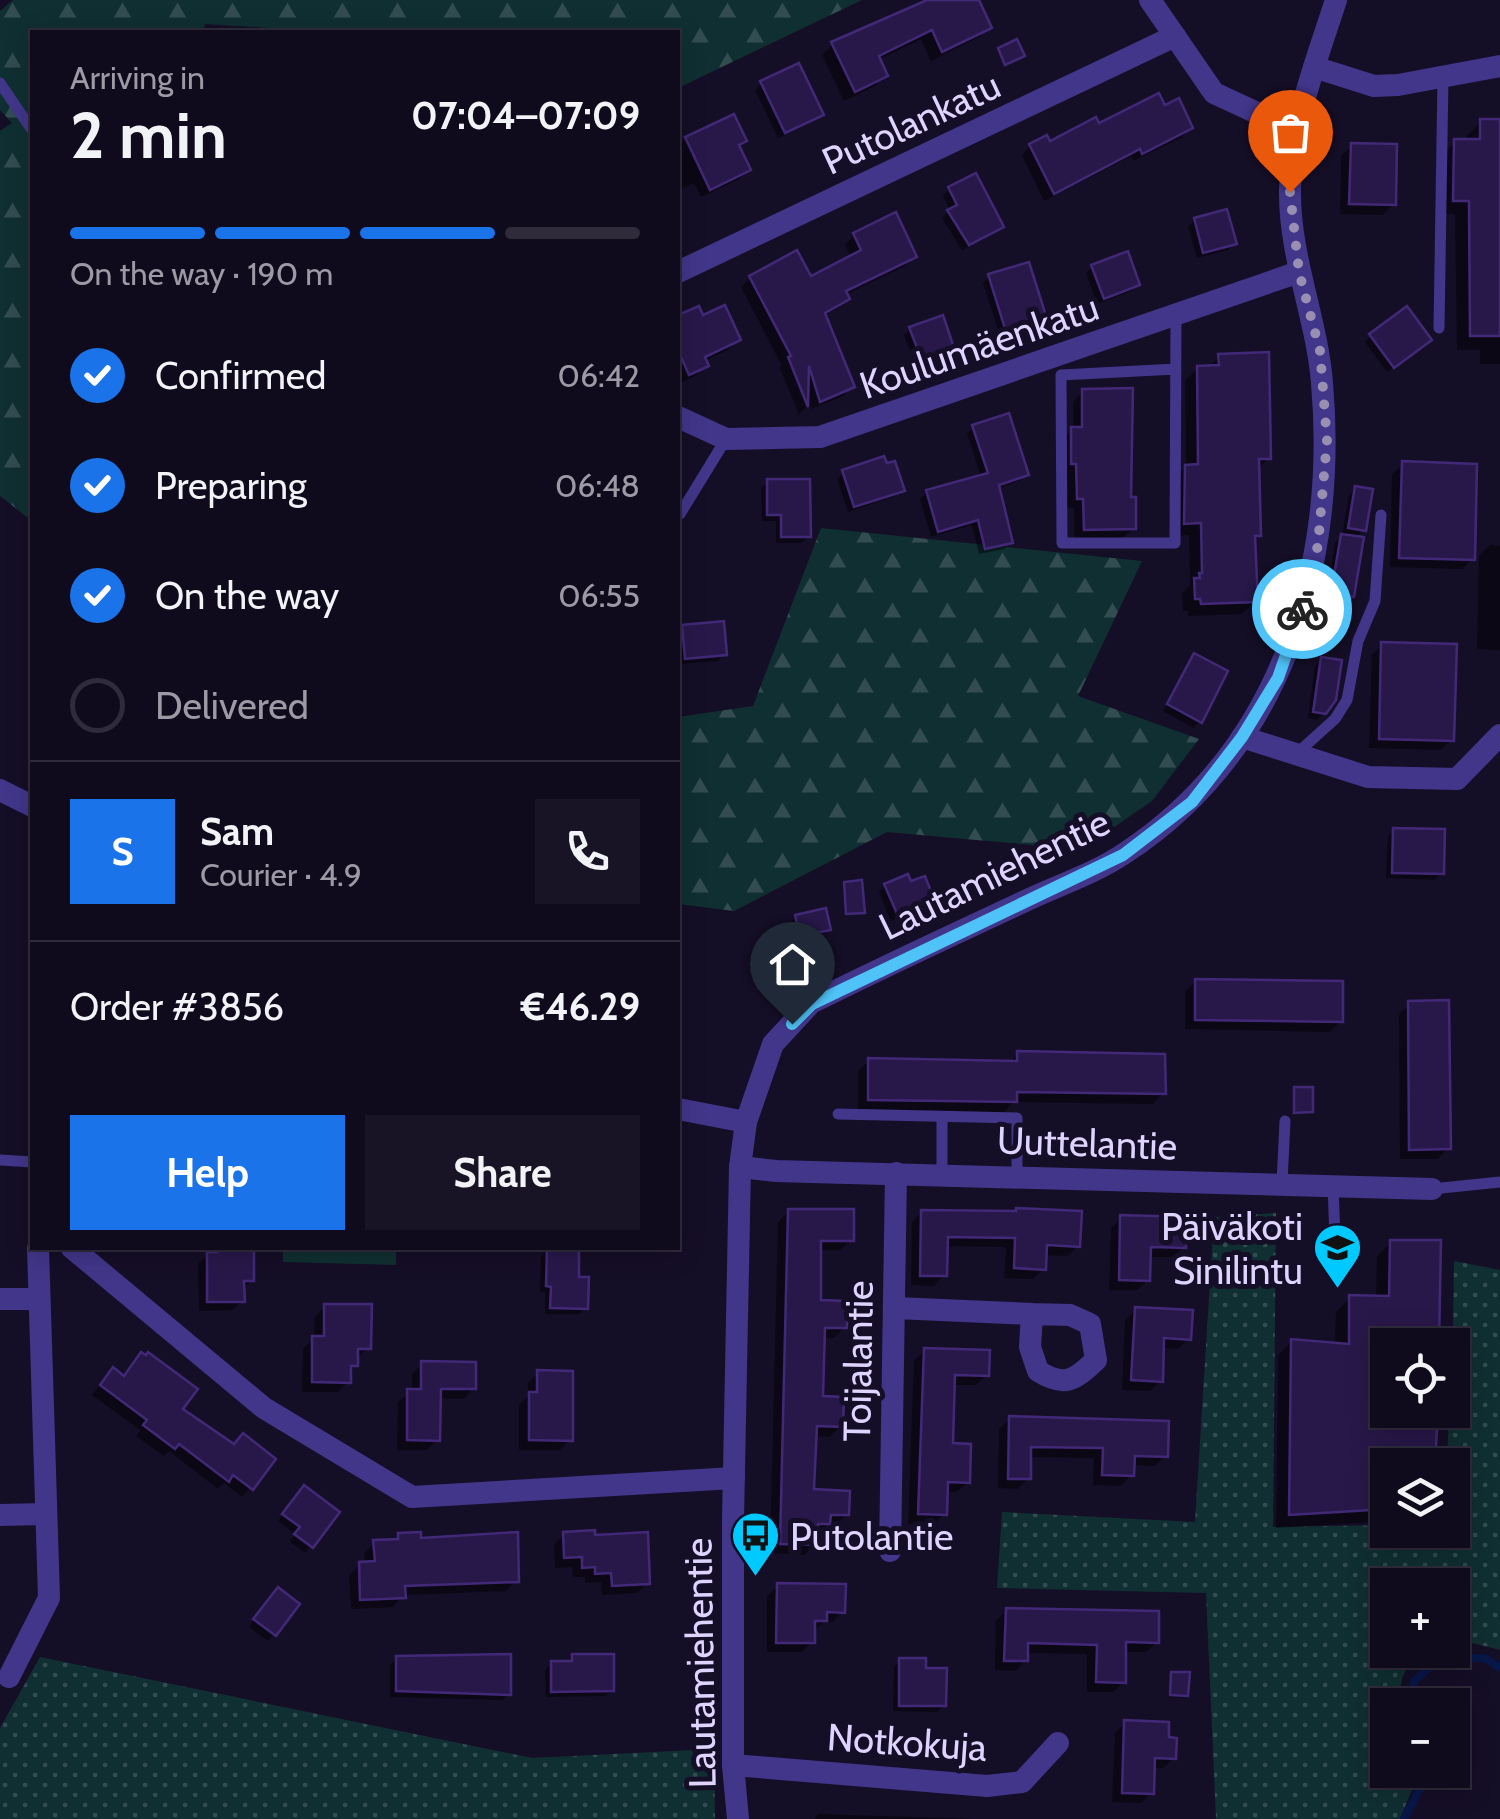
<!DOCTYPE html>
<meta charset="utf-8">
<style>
body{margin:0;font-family:Cabin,sans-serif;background:#191326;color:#f1f3f6;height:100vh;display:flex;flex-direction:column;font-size:38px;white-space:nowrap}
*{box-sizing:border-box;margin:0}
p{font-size:32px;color:#9c9aa4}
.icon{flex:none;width:55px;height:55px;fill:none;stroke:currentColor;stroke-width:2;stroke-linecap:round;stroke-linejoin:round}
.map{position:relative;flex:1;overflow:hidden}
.drawer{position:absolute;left:30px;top:30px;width:650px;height:1220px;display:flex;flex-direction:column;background:#100a1d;border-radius:0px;box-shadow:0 5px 25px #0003,0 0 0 2px #302b3b}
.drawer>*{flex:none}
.fabs{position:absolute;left:1370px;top:1328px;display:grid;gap:20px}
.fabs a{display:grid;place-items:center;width:100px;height:100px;border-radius:0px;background:#100a1d;box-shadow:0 5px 25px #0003,0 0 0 2px #302b3b;font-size:50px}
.pin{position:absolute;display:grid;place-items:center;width:85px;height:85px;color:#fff;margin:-102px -42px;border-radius:50% 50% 50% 0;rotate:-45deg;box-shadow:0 0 10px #0007}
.pin .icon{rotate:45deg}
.courier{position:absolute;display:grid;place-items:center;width:100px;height:100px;margin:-50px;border:8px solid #4fc3f7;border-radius:50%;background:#fff;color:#222;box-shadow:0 2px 12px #0007}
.headline em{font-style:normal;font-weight:700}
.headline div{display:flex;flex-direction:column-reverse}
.headline{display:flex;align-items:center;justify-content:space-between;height:170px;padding:0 40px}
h1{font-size:65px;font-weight:700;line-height:75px}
.bar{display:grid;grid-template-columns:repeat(4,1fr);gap:15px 10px;align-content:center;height:120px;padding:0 40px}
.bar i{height:12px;border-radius:8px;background:#302b3b}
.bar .current{background:#1a73e8}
.bar p{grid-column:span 4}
.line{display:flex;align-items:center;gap:25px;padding:0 40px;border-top:2px solid #302b3b}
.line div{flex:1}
.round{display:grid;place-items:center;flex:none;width:105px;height:105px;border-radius:0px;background:#191326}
ol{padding:0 40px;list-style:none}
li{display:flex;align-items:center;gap:30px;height:110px}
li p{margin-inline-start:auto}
li .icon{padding:10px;border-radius:50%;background:#1a73e8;color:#fff;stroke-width:4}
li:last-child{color:#9c9aa4}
li i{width:55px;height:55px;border:5px solid #302b3b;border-radius:50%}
.cta{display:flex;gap:20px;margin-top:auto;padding:20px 40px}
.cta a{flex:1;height:115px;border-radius:0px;background:#1a73e8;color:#fff;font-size:40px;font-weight:700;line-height:115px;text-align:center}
.cta a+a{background:#191326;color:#f1f3f6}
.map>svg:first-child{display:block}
.forest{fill:url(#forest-firs)}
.park{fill:url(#park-dots)}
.garden{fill:#102f32}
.shadow{fill:#0007}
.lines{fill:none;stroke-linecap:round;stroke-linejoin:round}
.stream{stroke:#071748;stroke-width:8}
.building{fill:#28184a;stroke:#412977;stroke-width:2.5}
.service{stroke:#42368a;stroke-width:11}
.minor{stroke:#42368a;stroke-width:22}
.done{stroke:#988fb3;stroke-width:10;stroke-dasharray:0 18}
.route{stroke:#4fc3f7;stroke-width:12}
.labels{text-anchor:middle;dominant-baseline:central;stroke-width:10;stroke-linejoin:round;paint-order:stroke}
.street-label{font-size:38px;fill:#ded4ff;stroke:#150e27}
.poi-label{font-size:38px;fill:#ded4ff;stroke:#150e27;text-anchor:end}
</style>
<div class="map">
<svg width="1500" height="1819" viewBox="0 0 1500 1819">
<defs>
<pattern id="forest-firs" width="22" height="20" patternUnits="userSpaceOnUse" patternTransform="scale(2.5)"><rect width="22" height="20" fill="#102f32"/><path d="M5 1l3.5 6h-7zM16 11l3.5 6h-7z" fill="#324c51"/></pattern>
<pattern id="park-dots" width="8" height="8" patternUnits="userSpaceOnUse" patternTransform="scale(2.5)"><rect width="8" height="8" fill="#102f32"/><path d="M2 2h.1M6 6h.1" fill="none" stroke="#324c51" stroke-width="1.8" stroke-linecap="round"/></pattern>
</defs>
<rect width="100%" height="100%" fill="#150e27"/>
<g class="forest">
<path d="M13,0H862L678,88V32H332L205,24L203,32H32V521L0,496V131L12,123L0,110V11Z"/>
<path d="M821,528L1142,561L1078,696L1199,739L1152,801L1085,847L1051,860L1032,845L887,832L734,911L678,904V717L753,706Z"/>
</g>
<g class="park">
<path d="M1276,1213L1273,1527L1387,1525L1388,1530H1452V1465H1447L1449,1410H1452L1454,1261L1500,1270V1650L1453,1638L1452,1585H1388V1650H1429C1406,1663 1396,1678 1403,1705H1388V1770H1418V1775L1400,1819H1216L1206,1593L997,1588L1002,1512L1195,1522L1214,1217Z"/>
<path d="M40,1657L532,1758L714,1749L715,1819H0V1728Z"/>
</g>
<path class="garden" d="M283,1248H396V1265L283,1262Z"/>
<g class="shadow">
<path d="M930,0H976L989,27L979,37L931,61L921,39L878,60L885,75L875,86L844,101L822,55L832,45Z"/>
<path d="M761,84L820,114L814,121L778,138L755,90Z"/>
<path d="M1164,109L1190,128L1182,137L1133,161L1131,156L1044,201L1022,155L1030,146L1049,144L1098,126Z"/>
<path d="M733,117L744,141L737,147L748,170L739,179L701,197L694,183L678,190V143Z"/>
<path d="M1481,122H1500V364H1480V350H1457L1455,214H1439L1441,156L1455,142L1467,141V136Z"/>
<path d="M1352,146L1393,204L1383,215L1340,214L1341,156Z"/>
<path d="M949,189L1001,227L962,250L942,218L950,210L943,196Z"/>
<path d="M1195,220L1234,243L1228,250L1197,258L1188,227Z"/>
<path d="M854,235L914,256L905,266L845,295L847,299L837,308L823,316L852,386L843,396L811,409L809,404L799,414L780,369L782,366L741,287L750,278L810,279L851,258L845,245Z"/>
<path d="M1093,267L1138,285L1131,291L1097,304L1086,273Z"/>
<path d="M990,276L1044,318L1037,325L1000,336L983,283Z"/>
<path d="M698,309L702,318L738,340L728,350L704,361L706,365L696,375L678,384V318Z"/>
<path d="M911,329L952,350L945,356L916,366L904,335Z"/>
<path d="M1371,336L1422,346L1387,372L1365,342Z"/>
<path d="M1219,357L1269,458L1257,470L1259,535L1253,541L1255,601L1242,614L1188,616V611H1183L1182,594L1190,585L1189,535L1172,536L1173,480L1186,467L1185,381L1198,368H1208Z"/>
<path d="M1083,391L1128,499L1134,528L1123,538L1074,539V508H1067L1061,440L1073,429V402Z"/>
<path d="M974,427L1026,475L1019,481L998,488L1010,542L1004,549L979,554L972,525L931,537L920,499L927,492L981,477L967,433Z"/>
<path d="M1403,464L1472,559L1462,569L1390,567L1392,474Z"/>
<path d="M885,466L902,490L895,496L848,512L837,479L844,472Z"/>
<path d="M768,482L809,536L802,543H776V521H762L761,488Z"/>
<path d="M1356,488L1363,530L1355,538L1352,595L1345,602L1326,599L1335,543L1342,536L1349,495Z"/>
<path d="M1490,545L1500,546V650L1477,649L1479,556Z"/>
<path d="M683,627L724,654L718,661L679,664L678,632Z"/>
<path d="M1382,645L1451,740L1441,750L1369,748L1372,655Z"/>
<path d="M1194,656L1200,721L1193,728L1163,711Z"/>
<path d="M1322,659L1324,713L1317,720L1308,718L1315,666Z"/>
<path d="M1394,830L1441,873L1435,880L1386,878L1388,837Z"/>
<path d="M845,884L862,912L859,914L845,915L843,887Z"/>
<path d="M910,885L932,900L925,907L891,921L879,892L886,886Z"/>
<path d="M796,917L828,929L822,936L793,942L789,924Z"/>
<path d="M1196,981L1341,1021L1330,1032L1185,1029V992Z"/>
<path d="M1410,1004L1448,1148L1438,1159H1400L1399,1014Z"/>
<path d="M1018,1053L1163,1093L1153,1104L1014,1102L1004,1112L858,1109V1071L869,1061L1008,1064Z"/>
<path d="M1295,1090L1311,1111L1308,1114H1293Z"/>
<path d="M789,1211L851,1240L841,1250H819L818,1303L844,1327L834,1338H822L820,1398L840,1426L830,1437L814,1436L811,1492L847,1514L836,1525L827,1524L805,1555L770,1553L778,1222Z"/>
<path d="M922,1212L1078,1246L1067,1256L1044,1255V1269L1033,1279L1004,1278L1006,1247L945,1246L944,1275L934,1286L911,1285L912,1223Z"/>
<path d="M1121,1218L1184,1247L1173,1257H1148V1280L1137,1290H1109L1111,1228Z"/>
<path d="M1391,1242L1437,1345H1388V1410H1436L1432,1465H1388V1521L1276,1528L1278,1355L1292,1341L1335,1345L1336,1312L1350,1298H1376L1377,1256Z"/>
<path d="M208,1248H252V1280L242,1290V1301L233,1310L199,1311L198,1264L208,1254Z"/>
<path d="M548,1250L576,1279L586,1308L579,1314H545V1292H540L541,1256Z"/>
<path d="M325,1306L369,1348L356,1358V1365L348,1372V1382L338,1392H302L303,1349L314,1338L315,1317Z"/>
<path d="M1136,1309L1189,1339L1178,1349L1162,1348L1160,1381L1150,1391L1122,1390L1125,1320Z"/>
<path d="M925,1350L987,1375L976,1385H952L951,1446L968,1482L957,1492H945L944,1514L934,1524H908L914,1361Z"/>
<path d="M422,1364L474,1388L463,1399L438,1398L437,1440L427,1450H397L398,1402L412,1391V1374Z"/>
<path d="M538,1373L570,1440L560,1450H519V1405L528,1396V1383Z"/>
<path d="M123,1378L180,1409L233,1447L273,1460L242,1497L224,1483L218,1489L169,1451L164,1456L136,1436L140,1430L92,1395L104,1380Z"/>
<path d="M1010,1419L1165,1456L1155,1466L1132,1465L1131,1475L1121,1486L1093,1485L1094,1458L1029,1457L1028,1478L1018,1489L998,1488L999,1429Z"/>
<path d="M298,1494L337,1512L305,1553L290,1542L295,1534L278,1521Z"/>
<path d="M564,1534L593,1538L648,1583L637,1593L602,1595L601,1582L585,1583V1577H573L572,1567L555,1568L554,1545Z"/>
<path d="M399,1535L419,1541L516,1581L506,1591L403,1595L393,1607L351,1609L349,1575L360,1565L365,1564L364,1553L375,1542H393Z"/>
<path d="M778,1586L842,1612L832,1622H823L814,1631L812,1642L802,1652H767V1596Z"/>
<path d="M271,1596L274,1634L268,1641L249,1627Z"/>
<path d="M1007,1610L1157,1642L1146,1652H1124V1682L1113,1692H1087V1654L1026,1653V1660L1015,1671L995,1670L996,1621Z"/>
<path d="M573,1657L612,1690L605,1696L546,1697L545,1670L552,1663H566Z"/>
<path d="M397,1658L508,1694L502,1700L390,1697V1665Z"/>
<path d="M900,1661L924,1670L944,1705L937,1712L893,1711L894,1667Z"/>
<path d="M1172,1674L1186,1695L1183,1698L1168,1697Z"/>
<path d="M1125,1723L1166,1740L1174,1758L1163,1768H1152L1151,1793L1141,1803L1112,1802L1115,1733Z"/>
<path d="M818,1814L976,1819H814Z"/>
</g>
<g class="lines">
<g class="stream">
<path d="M1412,1705L1414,1681L1440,1658H1485L1500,1668"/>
<path d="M1404,1819L1425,1779V1770"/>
</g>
</g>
<g class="building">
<path d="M927,0H979L992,28L942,52L932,30L879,56L888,76L855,92L831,42Z"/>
<path d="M1017,39L1025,56L1005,65L998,48Z"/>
<path d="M799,63L824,115L785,133L760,81Z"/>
<path d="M1159,93L1165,105L1179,98L1193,128L1142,154L1140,149L1054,194L1029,144L1047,135L1050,141L1096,117L1099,123Z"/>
<path d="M734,114L747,141L739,145L751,170L710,190L685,137Z"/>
<path d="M1480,119H1500V336H1470L1469,201H1453L1454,139H1480Z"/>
<path d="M1351,143L1397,144L1396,205L1349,204Z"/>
<path d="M976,173L1004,227L969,245L947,210L957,205L948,187Z"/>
<path d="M1227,209L1237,244L1203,253L1194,218Z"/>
<path d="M896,212L917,257L846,291L850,299L825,313L855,387L820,402L809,366L808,407L788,357L791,356L749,276L797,250L811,276L861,250L853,233Z"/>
<path d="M1128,251L1140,285L1104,299L1091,265Z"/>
<path d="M1029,262L1047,319L1006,332L988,274Z"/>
<path d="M725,305L741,340L705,357L709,366L689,375L678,350V315L699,306L703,315Z"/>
<path d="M1407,306L1432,340L1394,368L1369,334Z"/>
<path d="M943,315L955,351L922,361L909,327Z"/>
<path d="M1269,352L1271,459H1259L1261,536H1255L1258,602L1201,604L1200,599H1195L1194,578H1200L1199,573H1202L1201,523L1184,524L1185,465L1198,464L1197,366L1219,365L1218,354Z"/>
<path d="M1133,388L1131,497H1136V529L1084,530L1083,499H1077L1076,464H1071V427H1082V389Z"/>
<path d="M1009,413L1029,475L999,485L1013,543L985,549L978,520L938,532L926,490L988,473L972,425Z"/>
<path d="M884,456L887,463L895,461L905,491L854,507L842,470Z"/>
<path d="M1402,461L1477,464L1475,560L1399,558Z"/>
<path d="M767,479H810L811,537H781V515H767Z"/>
<path d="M1355,486L1373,489L1366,531L1348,528Z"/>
<path d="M1341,534L1364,537L1354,597L1331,593Z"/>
<path d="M724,621L727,655L685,659L682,625Z"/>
<path d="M1381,642L1457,644L1454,741L1379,739Z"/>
<path d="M1194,653L1228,671L1202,723L1167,704Z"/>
<path d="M1321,657L1342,660L1336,700L1326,714L1313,712Z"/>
<path d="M1393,828L1445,829L1444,874L1392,873Z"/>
<path d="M908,874L911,881L925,876L935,901L898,916L884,884Z"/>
<path d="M862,880L865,913L846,914L844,882Z"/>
<path d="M826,908L831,930L799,936L795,915Z"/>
<path d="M1195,979L1343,981V1022L1195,1020Z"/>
<path d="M1449,1000L1451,1149L1409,1150L1408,1001Z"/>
<path d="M1017,1051L1165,1054L1166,1094L1017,1092V1102L868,1100V1058L1017,1061Z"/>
<path d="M1294,1087H1313V1112L1294,1113Z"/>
<path d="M1016,1208L1082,1211L1080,1247L1047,1245L1046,1270L1014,1268L1015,1238L948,1237L947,1276H920L921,1210L1016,1211Z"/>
<path d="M788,1209H854V1241H821V1300L847,1301V1328H825L823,1396L844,1397L843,1427L817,1426L814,1489L850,1491L849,1515H831L830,1524H818L817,1545L780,1544Z"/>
<path d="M1120,1215L1187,1217L1186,1248L1151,1247L1150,1281L1119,1280Z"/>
<path d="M1390,1240H1441L1439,1345H1388V1410H1438L1435,1465H1388V1509L1289,1515L1291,1339L1349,1344V1295L1389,1296Z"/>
<path d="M217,1248H254V1281H244L245,1302H207V1252H217Z"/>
<path d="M547,1248H579V1277H589L588,1309L550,1308L551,1287L546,1286Z"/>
<path d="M324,1304H372L371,1349H358V1366H351V1383L312,1382V1336H324Z"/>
<path d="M1135,1307L1193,1310L1191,1340L1164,1338L1163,1382L1131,1380Z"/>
<path d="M924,1348L990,1350L989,1376L955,1375L953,1443L971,1444L970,1483L948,1482L947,1515L918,1514Z"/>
<path d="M141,1352L146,1355L148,1352L198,1389L183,1409L234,1444L243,1433L276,1459L253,1490L233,1475L229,1482L179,1444L175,1449L143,1425L147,1420L100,1385L113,1367L124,1376Z"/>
<path d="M421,1361L476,1362V1389H441L440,1441L407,1440V1389H421Z"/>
<path d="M537,1370L573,1371V1441L529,1440V1392H537Z"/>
<path d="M1009,1416L1169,1421L1168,1457L1135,1456L1134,1476L1102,1475L1103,1448L1031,1447V1479H1008Z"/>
<path d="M304,1485L340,1512L313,1548L294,1534L300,1527L282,1514Z"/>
<path d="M595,1530V1535L648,1532L650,1584L612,1586L611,1573L595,1574V1567L582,1568V1557L564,1558L563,1532Z"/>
<path d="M421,1532V1538L518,1532L519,1582L405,1586L406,1598L360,1600L359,1562L375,1561L373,1540L398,1539V1533Z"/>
<path d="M777,1583L846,1584L845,1613L827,1612V1621H815V1643H776Z"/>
<path d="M278,1587L300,1604L276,1636L253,1619Z"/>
<path d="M1006,1608L1159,1611V1643L1126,1642V1683L1096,1682L1097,1645L1028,1643V1661H1004Z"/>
<path d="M511,1654V1695L396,1691V1656Z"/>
<path d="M572,1654H614V1691L551,1692V1661H572Z"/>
<path d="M899,1658H926V1668H947L946,1706H899Z"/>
<path d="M1171,1672H1190L1188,1696L1170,1695Z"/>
<path d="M1124,1720L1169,1722V1737L1177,1738L1176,1759L1155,1758L1154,1794L1122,1793Z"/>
</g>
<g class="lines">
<g class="service">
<path d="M0,83L32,130"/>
<path d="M1176,316L1175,543H1062L1061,375L1176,369"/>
<path d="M1439,328L1443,77"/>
<path d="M680,514L726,439"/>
<path d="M1295,755L1335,719L1347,700L1358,641L1375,601L1381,515"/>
<path d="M838,1114L1017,1118V1176"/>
<path d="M0,1160L32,1162"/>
<path d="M942,1174V1117"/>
<path d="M1282,1183L1285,1121"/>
<path d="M1333,1184L1336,1267"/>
<path d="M1432,1189L1500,1182"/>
</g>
<g class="minor">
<path d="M1150,0L1214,93L1296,131"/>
<path d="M1314,67L1374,86L1398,85L1500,66"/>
<path d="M678,272L1175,36"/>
<path d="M678,417L726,439L820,437L1299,272"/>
<path d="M1242,737L1368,777L1457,779L1500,735"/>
<path d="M0,790L32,806"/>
<path d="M678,1109L746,1122"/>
<path d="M740,1167L776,1171L1432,1189"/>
<path d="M72,1248L264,1408L412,1497L734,1478"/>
<path d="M0,1299H38"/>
<path d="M896,1308L1032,1314L1030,1347L1038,1371C1065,1388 1075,1380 1096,1360L1090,1324L1070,1315L1032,1314"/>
<path d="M0,1515L46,1514"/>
<path d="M890,1551L896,1173"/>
<path d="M9,1677L49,1598L38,1248"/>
<path d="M733,1765L987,1786L1022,1782L1058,1743"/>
<path d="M738,1819L733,1765V1520L740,1167L746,1122L773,1044L811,1003C881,968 952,935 1023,902C1056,886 1094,874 1125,853C1282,750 1338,564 1322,383C1317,319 1289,256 1290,190C1291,125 1316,62 1336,0"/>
</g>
</g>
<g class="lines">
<path class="done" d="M1290,192L1299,272L1320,351L1327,440L1318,545L1302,609"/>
<path class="route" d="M792,1024L812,1004L1123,855L1192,802L1242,737L1278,678L1302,609"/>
</g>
<defs>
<symbol id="school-pin" viewBox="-11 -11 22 30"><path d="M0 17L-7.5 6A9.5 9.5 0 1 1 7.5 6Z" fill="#00c9ff" stroke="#150e27"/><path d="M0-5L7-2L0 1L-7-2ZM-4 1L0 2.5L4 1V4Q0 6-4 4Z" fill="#111"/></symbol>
<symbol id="bus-pin" viewBox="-11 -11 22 30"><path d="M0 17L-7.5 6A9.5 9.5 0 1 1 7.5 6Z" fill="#00c9ff" stroke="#150e27"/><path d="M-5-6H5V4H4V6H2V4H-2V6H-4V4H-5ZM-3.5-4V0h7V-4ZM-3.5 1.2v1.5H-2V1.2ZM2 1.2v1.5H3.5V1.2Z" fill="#111"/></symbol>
</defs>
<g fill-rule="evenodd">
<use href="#school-pin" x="1310" y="1220" width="55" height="75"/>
<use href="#bus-pin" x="728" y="1508" width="55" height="75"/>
</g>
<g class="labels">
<g class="street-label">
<text transform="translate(911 123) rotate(-25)">Putolankatu</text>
<text transform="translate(979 346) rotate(-19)">Koulumäenkatu</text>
<text transform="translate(994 874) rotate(-26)">Lautamiehentie</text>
<text transform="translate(1087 1143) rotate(2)">Uuttelantie</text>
<text transform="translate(858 1361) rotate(-89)">Toijalantie</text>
<text transform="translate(700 1663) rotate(-91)">Lautamiehentie</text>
<text transform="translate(907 1742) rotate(4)">Notkokuja</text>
</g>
<g class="poi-label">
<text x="1303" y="1226">Päiväkoti<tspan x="1303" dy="44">Sinilintu</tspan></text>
<text x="790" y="1536" text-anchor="start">Putolantie</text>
</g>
</g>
</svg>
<div class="fabs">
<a><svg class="icon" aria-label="locate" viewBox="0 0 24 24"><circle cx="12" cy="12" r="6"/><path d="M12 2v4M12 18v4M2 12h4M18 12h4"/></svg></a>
<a><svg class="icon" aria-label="layers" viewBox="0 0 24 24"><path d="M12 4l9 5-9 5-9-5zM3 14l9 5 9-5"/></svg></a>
<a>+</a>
<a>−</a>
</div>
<div class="pin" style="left:1290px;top:192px;background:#ea580c"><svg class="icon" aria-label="bag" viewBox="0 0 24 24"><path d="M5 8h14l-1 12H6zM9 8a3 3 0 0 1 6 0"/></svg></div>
<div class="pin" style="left:792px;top:1024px;background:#1f2937"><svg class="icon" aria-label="home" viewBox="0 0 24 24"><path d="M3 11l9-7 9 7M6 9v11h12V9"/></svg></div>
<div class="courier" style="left:1302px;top:609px"><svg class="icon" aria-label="bike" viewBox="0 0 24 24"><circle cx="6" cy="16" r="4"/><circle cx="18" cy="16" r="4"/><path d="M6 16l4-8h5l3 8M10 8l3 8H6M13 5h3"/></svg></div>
<section class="drawer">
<div class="headline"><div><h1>2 min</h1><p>Arriving in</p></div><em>07:04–07:09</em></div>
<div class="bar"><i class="current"></i><i class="current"></i><i class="current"></i><i></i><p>On the way · 190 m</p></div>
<ol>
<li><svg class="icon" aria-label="check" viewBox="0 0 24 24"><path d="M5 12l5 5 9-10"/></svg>Confirmed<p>06:42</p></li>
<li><svg class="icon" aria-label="check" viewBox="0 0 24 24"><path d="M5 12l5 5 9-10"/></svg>Preparing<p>06:48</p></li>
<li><svg class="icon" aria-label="check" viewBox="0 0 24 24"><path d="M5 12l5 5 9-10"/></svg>On the way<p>06:55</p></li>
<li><i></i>Delivered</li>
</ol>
<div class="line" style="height:180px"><b class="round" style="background:#1a73e8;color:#fff">S</b><div><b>Sam</b><p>Courier · 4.9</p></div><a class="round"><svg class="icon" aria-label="phone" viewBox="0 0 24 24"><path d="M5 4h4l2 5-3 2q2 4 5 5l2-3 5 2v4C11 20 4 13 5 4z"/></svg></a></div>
<div class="line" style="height:130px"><div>Order #3856</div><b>€46.29</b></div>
<div class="cta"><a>Help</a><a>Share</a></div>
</section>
</div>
